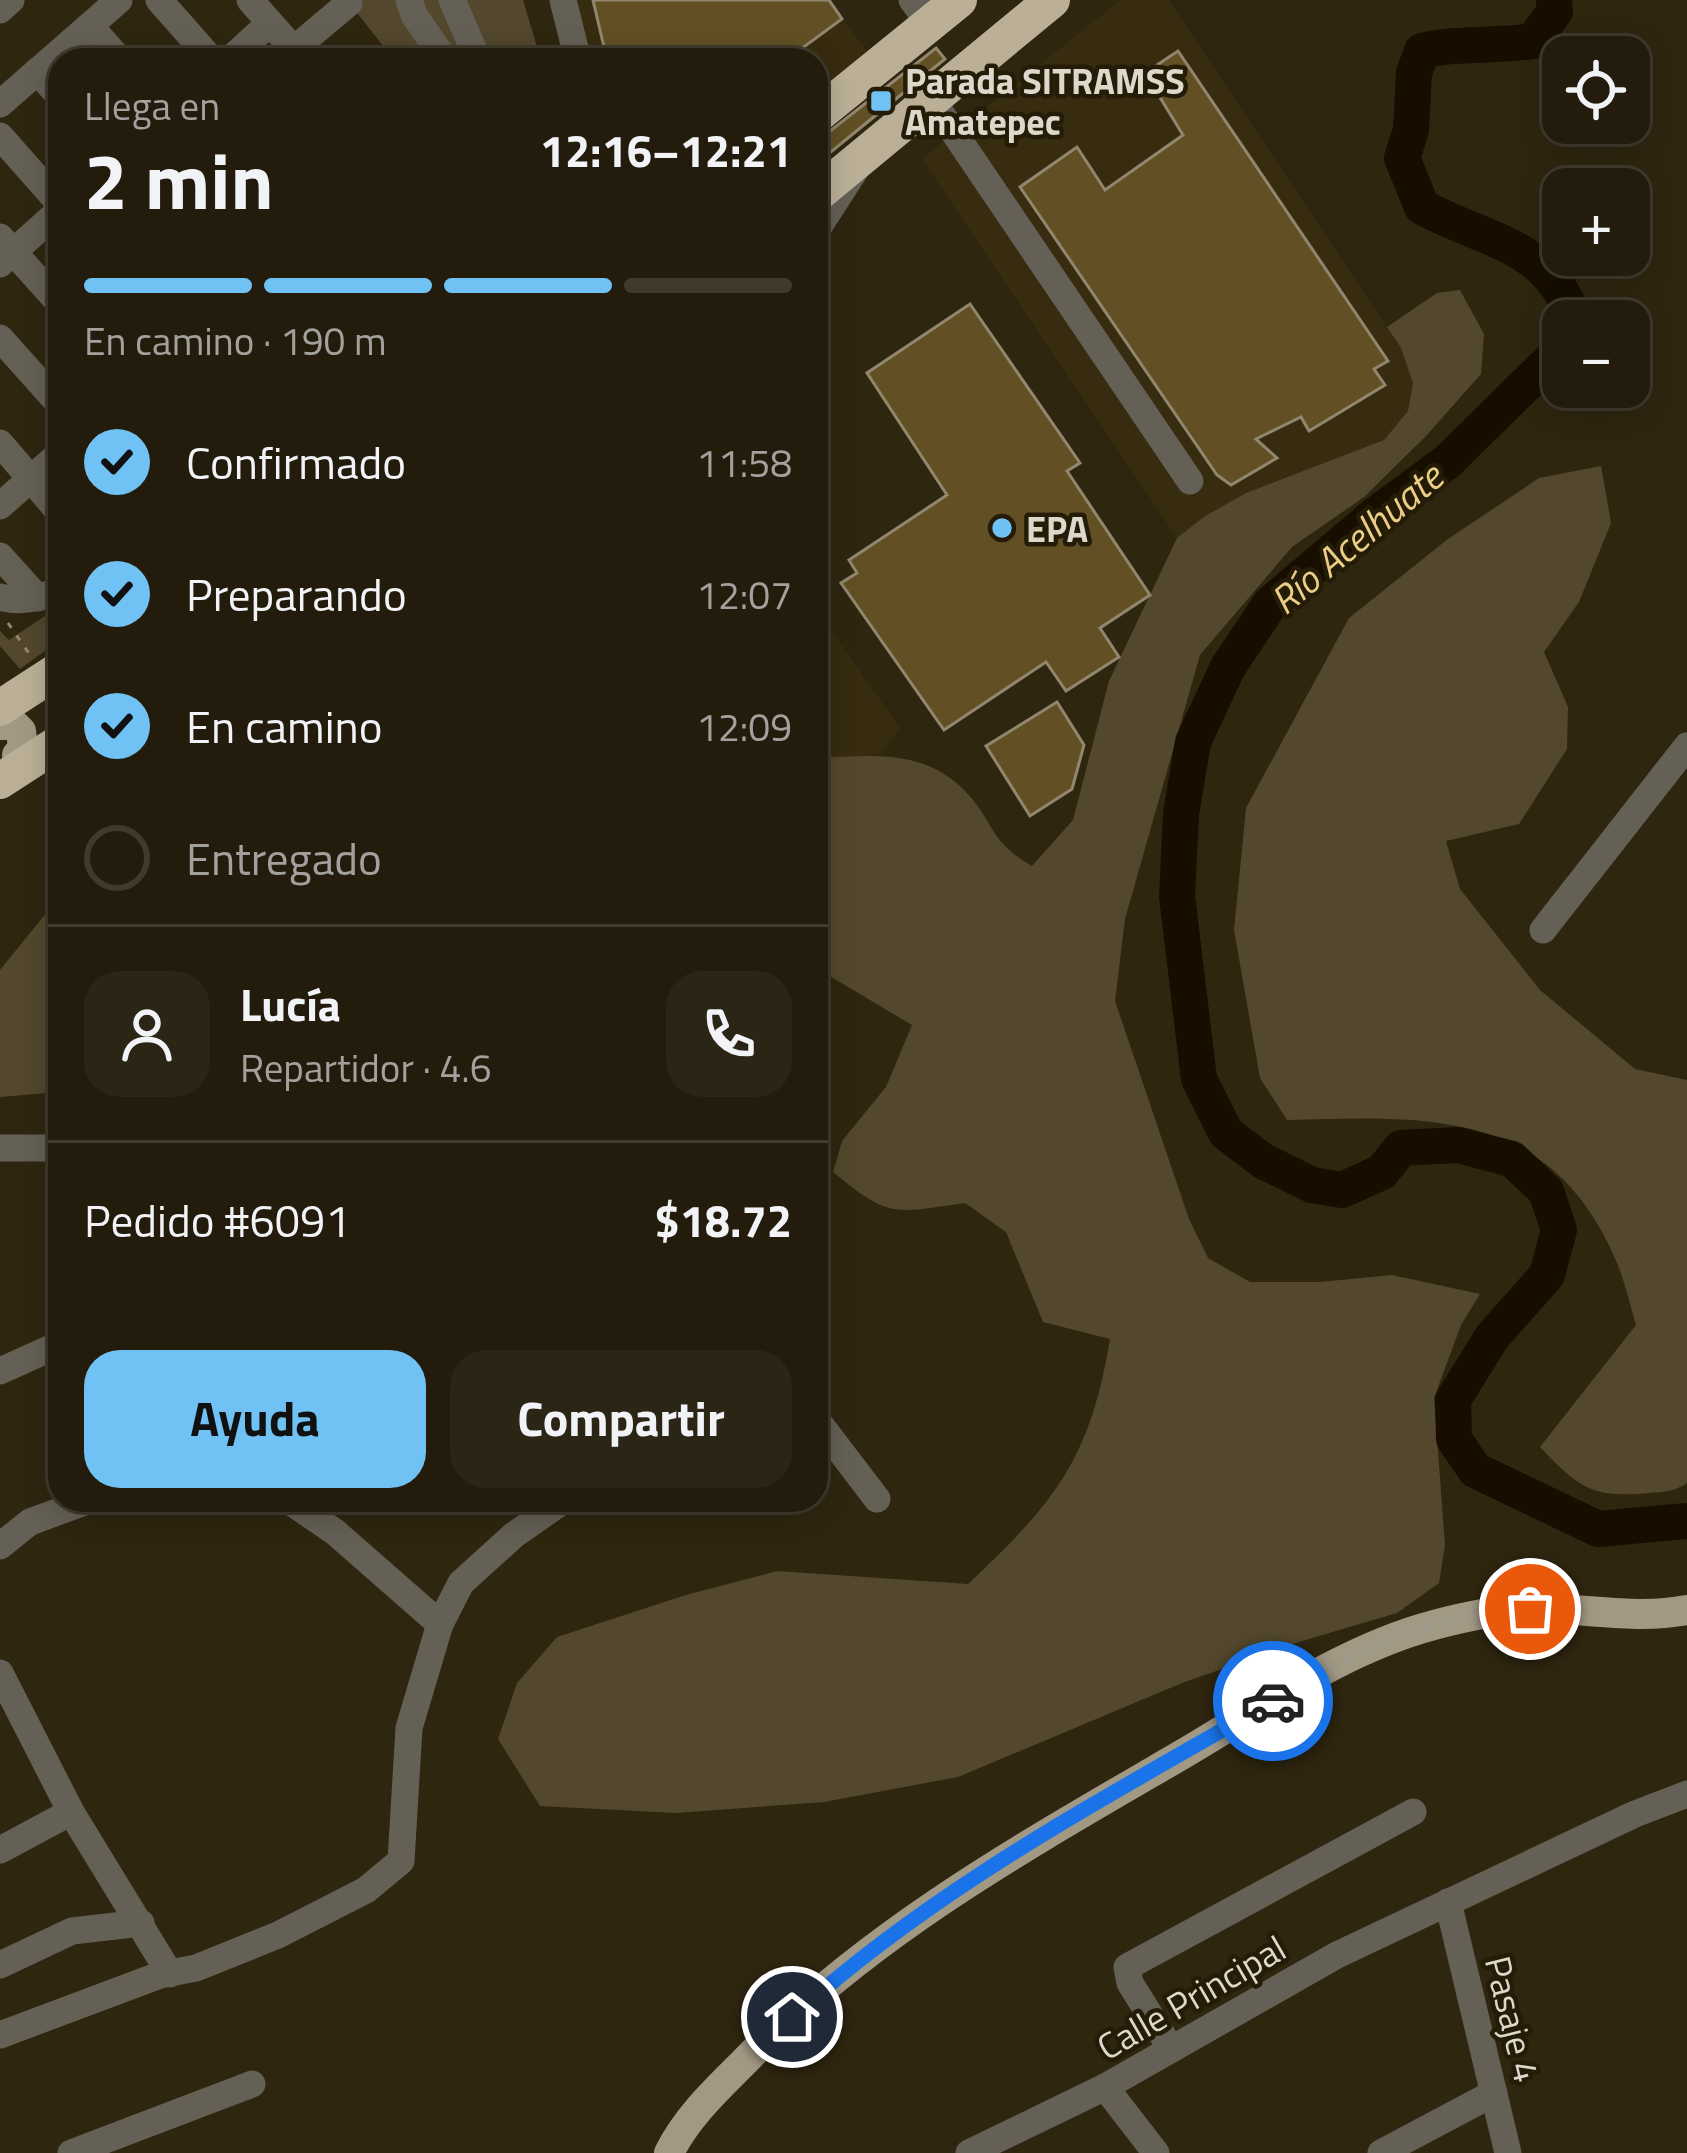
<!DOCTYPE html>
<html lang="es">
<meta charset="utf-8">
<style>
body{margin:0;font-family:"Titillium Web",sans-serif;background:#2b2515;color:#f1f3f6;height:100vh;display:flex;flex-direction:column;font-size:45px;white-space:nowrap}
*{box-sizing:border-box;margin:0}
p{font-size:39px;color:#a3a19d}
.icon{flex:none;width:66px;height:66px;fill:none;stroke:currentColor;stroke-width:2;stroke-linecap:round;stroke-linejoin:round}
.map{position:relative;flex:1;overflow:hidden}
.sheet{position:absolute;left:48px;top:48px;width:780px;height:1464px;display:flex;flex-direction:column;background:#231c0c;border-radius:36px;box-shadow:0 6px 30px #0003,0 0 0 3px #403a2d}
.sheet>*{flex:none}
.tools{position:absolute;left:1542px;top:36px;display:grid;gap:24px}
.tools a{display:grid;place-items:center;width:108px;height:108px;border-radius:24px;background:#231c0c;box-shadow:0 6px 30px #0003,0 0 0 3px #403a2d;font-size:60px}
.pin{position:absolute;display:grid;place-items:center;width:102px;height:102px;color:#fff;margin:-51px;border:6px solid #fff;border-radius:50%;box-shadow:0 3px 12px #0007}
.courier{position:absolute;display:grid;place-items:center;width:120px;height:120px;margin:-60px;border:9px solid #1a73e8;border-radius:50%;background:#fff;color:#222;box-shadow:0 3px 15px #0007}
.summary em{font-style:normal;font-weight:700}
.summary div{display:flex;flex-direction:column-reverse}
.summary{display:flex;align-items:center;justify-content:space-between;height:204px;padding:0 36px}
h1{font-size:78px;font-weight:700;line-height:90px}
.bar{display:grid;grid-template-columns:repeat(4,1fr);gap:18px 12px;align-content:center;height:144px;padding:0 36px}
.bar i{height:15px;border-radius:9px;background:#403a2d}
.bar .current{background:#70c1f4}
.bar p{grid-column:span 4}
.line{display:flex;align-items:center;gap:30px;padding:0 36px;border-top:3px solid #403a2d}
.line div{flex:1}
.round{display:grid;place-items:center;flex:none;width:126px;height:126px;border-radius:36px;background:#2b2515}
ol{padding:0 36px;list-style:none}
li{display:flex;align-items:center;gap:36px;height:132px}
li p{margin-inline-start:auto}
li .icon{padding:12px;border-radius:50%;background:#70c1f4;color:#111;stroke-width:4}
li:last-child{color:#a3a19d}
li i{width:66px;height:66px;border:6px solid #403a2d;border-radius:50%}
.primary-button{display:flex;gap:24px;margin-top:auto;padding:24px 36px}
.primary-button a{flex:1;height:138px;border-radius:36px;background:#70c1f4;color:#111;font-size:48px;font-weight:700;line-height:138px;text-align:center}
.primary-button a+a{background:#2b2515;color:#f1f3f6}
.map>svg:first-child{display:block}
.built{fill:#372c0f}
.green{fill:#53482d}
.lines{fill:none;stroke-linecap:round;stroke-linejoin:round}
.river{stroke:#170e00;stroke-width:36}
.building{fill:#625024;stroke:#91866e;stroke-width:3}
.path{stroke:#8d8675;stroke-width:3;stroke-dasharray:6 9;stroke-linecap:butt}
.minor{stroke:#656056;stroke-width:27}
.major{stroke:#a29984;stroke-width:30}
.highway{stroke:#bbb097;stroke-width:36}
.done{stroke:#a09a8a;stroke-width:12;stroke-dasharray:0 21.6}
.route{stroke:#1a73e8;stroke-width:15}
.poi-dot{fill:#70c1f4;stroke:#251c07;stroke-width:4.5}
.labels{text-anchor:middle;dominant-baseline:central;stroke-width:9;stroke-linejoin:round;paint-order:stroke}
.poi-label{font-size:36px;font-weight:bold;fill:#ddd8cb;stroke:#251c07;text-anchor:start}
.street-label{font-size:36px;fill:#ddd8cb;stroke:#251c07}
.water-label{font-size:39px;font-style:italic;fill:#ebcd86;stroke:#251c07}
</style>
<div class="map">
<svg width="1687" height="2153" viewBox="0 0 1687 2153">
<rect width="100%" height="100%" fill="#2f2610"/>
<g class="built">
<path d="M578,0H828L869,54L816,94V60H590Z"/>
<path d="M1120,0H1169L1401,348L1413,383L1408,411L1384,440L1246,493L1205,516L1177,538L922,159Z"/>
<path d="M816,609L900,728L880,755L816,758Z"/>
</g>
<g class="green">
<path d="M347,0H523L541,60H394Z"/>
<path d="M1460,290L1484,334L1481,374L1426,436L1364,497L1292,547L1200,655L1125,919L1115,1001L1189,1219L1208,1258L1250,1282H1320L1392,1275L1480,1294L1461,1325L1434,1398L1445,1545L1439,1583L1397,1613L1302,1641L1182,1683L958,1777L824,1802L676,1813L540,1806L498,1739L517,1683L557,1637L686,1595L777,1571L968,1584C1055,1502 1090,1460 1110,1339L1043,1322L1006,1232L965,1203C893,1213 890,1219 833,1172L842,1141L886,1087L912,1025L816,968V758C869,756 924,748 965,791C995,822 988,841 1032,866L1073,820L1109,681L1177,538L1205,516L1246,493L1384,440L1408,411L1413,383L1401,348L1387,327L1437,293Z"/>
<path d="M1601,466L1611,523L1579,602L1544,652L1568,707L1567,749L1519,824L1446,841L1460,889L1540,990L1635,1069L1687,1080V1483C1675,1491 1665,1492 1650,1493C1592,1498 1580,1489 1540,1447L1636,1325C1630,1305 1625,1282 1617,1263C1552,1108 1430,1116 1287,1120L1260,1078L1234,930L1246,808L1349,618L1448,539L1539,478Z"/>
<path d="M60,606V640L20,669L0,646V631L9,640Z"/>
<path d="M60,896V1092L0,1097V970Z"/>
</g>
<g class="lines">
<g class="river">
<path d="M1554,0L1555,11L1533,41C1495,47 1458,42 1422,51L1414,73L1411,130L1402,158L1422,207C1487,242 1548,243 1575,321"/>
<path d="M1563,348L1447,462L1375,515L1270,604L1228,667L1193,742L1181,814L1177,896L1199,1079L1226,1133L1263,1161L1312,1185L1342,1190L1382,1172L1401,1148L1458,1145L1512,1159L1546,1191L1559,1230L1547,1275L1492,1337L1453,1400L1454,1439L1475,1470L1598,1529L1687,1521"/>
</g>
</g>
<g class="building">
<path d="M593,0H829L842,19L786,60H607Z"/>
<path d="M936,48L945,59L816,164V142Z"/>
<path d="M1178,51L1388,361L1374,369L1385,385L1309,431L1301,417L1256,439L1277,458L1231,485L1217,475L1020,187L1077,147L1105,190L1183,135L1145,73Z"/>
<path d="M970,304L1080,463L1067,471L1150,595L1100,628L1119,657L1066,691L1046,662L944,730L841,583L857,573L849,560L947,495L867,373Z"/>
<path d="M1057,702L1084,745L1072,789L1030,816L986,746Z"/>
</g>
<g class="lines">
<path class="path" d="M8,623L30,655"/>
<g class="minor">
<path d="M159,0L212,60"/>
<path d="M250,0L303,60"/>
<path d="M409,0L414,15L445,60"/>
<path d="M452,0L478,60"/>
<path d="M563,0L578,60"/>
<path d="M912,0L930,24"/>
<path d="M0,10L11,0"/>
<path d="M90,26L120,60"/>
<path d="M293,50L349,3"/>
<path d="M229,60L270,23"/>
<path d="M37,71L60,97"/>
<path d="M932,100L1190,481"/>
<path d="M0,104L119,0"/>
<path d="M0,136L60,204"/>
<path d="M816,231L856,169"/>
<path d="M0,237L60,304"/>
<path d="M0,264L60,210"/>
<path d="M0,338L60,405"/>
<path d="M0,443L60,513"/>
<path d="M0,506L60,453"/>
<path d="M0,556L38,598"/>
<path d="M0,597C21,603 40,598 60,590"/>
<path d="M1543,930L1687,746"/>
<path d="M0,1148H60"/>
<path d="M0,1371L60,1344"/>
<path d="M816,1419L877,1499"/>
<path d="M288,1500L335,1532L440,1624"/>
<path d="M0,1546L30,1522L90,1500"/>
<path d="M0,1673L71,1812L170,1974"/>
<path d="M0,1850L71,1812"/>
<path d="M1448,1902L1508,2153"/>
<path d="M0,1965L72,1931L141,1923"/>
<path d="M0,2035L160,1975L196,1968L278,1935L366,1890L401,1861L409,1728L440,1624L461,1583L514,1535L564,1500"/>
<path d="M1171,2049L1130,1983L1127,1967L1413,1812"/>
<path d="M1105,2087L1156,2153"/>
<path d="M71,2153L252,2084"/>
<path d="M969,2153L1105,2087L1337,1955L1635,1814L1687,1794"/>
<path d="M1381,2153L1494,2093"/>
</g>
<g class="major">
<path d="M0,725H15L21,731L23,748L17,755"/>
<path d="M669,2153C686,2118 716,2090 744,2062C871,1931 1027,1845 1183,1754C1263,1707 1343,1649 1434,1625C1471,1615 1512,1607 1551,1609C1598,1610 1640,1619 1687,1610"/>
</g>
<g class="highway">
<path d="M816,116L959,0"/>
<path d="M816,195L1052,0"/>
<path d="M0,708L60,669"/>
<path d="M0,781L60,742"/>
</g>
</g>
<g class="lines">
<path class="done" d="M1273,1701C1364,1648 1423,1618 1530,1609"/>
<path class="route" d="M792,2017C938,1885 1104,1799 1273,1701"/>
</g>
<g class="poi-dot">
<rect x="869" y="89" width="24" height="24" rx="6"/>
<circle cx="1002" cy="528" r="12"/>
</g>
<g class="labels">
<g class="poi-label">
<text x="905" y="80">Parada SITRAMSS<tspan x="905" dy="41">Amatepec</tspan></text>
<text x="1026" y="528">EPA</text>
</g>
<g class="street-label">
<text transform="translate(1191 1997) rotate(-30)">Calle Principal</text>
<text transform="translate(1513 2019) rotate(76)">Pasaje 4</text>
</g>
<g class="water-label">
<text transform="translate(1356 538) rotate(-40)">Río Acelhuate</text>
</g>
</g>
</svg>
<div class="tools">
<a><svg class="icon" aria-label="locate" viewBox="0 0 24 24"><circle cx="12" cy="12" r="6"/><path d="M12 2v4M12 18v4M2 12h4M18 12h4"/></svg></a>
<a>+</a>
<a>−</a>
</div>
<div class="pin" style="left:1530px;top:1609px;background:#ea580c"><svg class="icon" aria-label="bag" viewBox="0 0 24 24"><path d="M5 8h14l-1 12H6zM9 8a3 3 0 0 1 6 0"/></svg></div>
<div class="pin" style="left:792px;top:2017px;background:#1f2937"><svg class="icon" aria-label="home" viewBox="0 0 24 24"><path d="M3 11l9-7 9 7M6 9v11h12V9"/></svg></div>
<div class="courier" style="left:1273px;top:1701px"><svg class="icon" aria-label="car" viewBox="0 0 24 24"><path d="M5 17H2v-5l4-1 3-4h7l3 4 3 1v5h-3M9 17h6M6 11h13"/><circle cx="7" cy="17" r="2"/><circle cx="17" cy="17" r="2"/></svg></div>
<section class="sheet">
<div class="summary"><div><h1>2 min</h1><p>Llega en</p></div><em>12:16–12:21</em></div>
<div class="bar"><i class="current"></i><i class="current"></i><i class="current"></i><i></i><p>En camino · 190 m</p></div>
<ol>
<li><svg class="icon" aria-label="check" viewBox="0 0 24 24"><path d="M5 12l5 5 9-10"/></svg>Confirmado<p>11:58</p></li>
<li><svg class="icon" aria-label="check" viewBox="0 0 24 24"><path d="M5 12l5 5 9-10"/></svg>Preparando<p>12:07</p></li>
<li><svg class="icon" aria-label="check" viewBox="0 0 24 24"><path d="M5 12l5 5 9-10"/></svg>En camino<p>12:09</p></li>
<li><i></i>Entregado</li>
</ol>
<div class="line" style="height:216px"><a class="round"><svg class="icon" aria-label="person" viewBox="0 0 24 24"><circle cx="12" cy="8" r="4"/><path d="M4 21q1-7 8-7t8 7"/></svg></a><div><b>Lucía</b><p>Repartidor · 4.6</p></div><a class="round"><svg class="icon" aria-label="phone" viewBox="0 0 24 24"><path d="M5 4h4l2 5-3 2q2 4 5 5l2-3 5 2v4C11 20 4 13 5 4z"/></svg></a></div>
<div class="line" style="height:156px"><div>Pedido #6091</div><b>$18.72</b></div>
<div class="primary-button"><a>Ayuda</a><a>Compartir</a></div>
</section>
</div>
